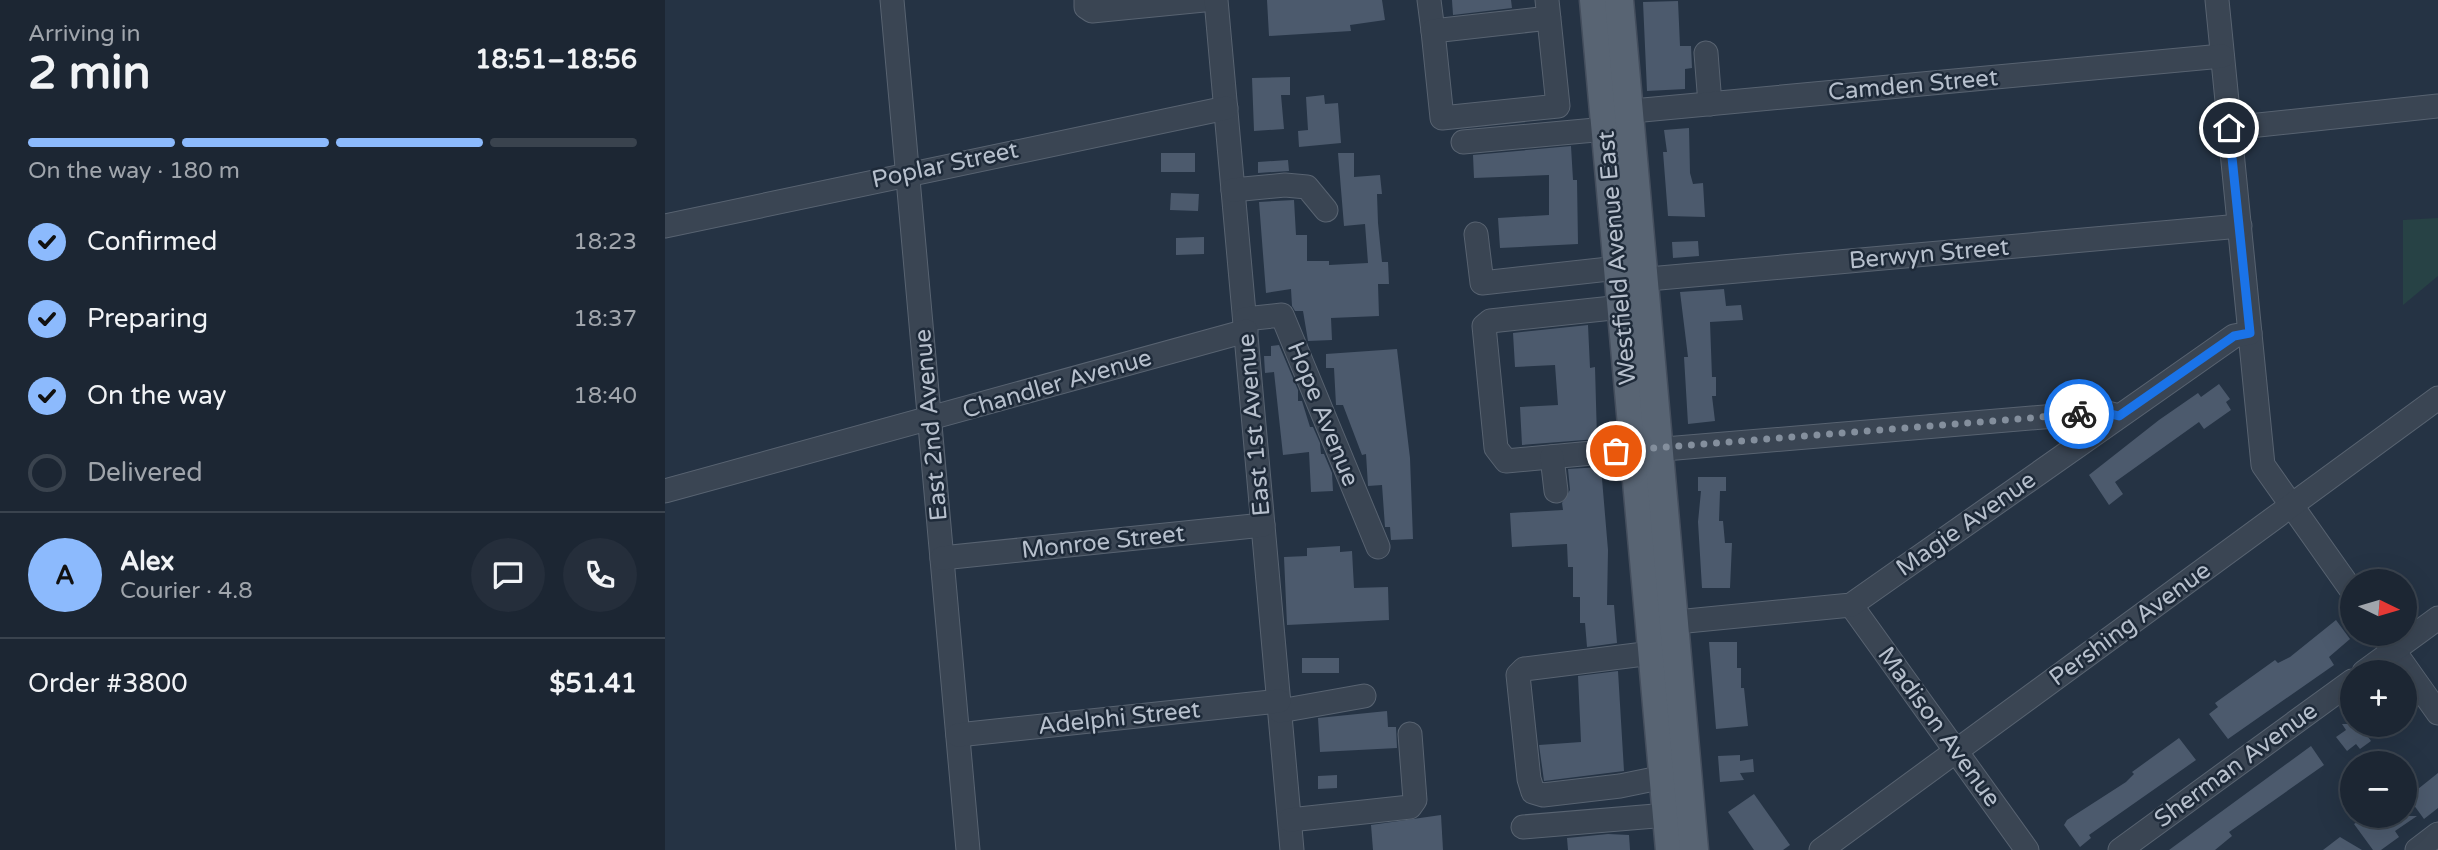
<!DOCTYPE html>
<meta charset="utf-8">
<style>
body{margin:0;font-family:"Varela Round",sans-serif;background:#252e3b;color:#f1f3f6;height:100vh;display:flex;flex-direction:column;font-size:26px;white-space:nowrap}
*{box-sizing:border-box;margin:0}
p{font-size:23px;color:#a0a5ac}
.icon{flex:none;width:38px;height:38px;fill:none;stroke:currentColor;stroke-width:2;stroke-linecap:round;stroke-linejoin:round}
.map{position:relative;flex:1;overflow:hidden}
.details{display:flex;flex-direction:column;background:#1c2633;width:665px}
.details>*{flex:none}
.needle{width:46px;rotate:95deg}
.fabs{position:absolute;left:1675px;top:569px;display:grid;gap:14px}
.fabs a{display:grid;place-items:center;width:77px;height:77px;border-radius:50%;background:#1c2633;box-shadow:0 7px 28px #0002,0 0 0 2px #3a434e;font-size:35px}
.pin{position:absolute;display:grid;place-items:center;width:60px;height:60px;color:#fff;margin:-30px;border:4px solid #fff;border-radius:50%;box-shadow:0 2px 7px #0007}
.courier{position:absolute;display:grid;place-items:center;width:70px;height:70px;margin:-35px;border:5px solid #1a73e8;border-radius:50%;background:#fff;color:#222;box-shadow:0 2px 9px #0007}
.overview em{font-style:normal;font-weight:700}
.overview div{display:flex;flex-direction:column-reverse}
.overview{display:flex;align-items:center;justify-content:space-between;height:119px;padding:0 28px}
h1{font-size:46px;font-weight:700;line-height:52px}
.bar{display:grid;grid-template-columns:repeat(4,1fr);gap:10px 7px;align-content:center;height:84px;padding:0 28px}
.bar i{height:9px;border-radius:5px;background:#3a434e}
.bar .active{background:#8cbafd}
.bar p{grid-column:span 4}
.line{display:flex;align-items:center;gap:18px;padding:0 28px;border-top:2px solid #3a434e}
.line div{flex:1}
.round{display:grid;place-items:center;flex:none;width:74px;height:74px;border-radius:37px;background:#252e3b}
ol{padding:0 28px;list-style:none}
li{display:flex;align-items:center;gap:21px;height:77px}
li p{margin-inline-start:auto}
li .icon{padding:7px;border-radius:50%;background:#8cbafd;color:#111;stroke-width:4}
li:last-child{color:#a0a5ac}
li i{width:38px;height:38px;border:4px solid #3a434e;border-radius:50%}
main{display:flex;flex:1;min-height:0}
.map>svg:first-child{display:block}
.green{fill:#274245}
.building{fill:#4c5a6d}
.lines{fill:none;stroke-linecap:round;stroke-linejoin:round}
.minor-casing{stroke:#586371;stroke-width:25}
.major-casing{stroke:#444e5d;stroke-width:31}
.minor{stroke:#3a4553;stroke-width:23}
.major{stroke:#586473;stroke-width:28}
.done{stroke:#848f9d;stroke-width:7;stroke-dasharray:0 12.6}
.route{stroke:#1a73e8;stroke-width:9}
.labels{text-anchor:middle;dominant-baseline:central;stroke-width:5;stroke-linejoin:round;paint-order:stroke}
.street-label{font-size:24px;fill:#b7c0cd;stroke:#1e2a39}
</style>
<main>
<section class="details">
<div class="overview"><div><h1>2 min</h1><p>Arriving in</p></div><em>18:51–18:56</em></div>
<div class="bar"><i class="active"></i><i class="active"></i><i class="active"></i><i></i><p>On the way · 180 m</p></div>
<ol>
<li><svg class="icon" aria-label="check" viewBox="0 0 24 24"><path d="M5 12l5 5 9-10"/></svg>Confirmed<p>18:23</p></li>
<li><svg class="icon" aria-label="check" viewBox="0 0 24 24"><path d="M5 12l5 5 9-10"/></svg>Preparing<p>18:37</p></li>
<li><svg class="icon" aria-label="check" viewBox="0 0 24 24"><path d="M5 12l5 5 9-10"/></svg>On the way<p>18:40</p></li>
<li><i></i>Delivered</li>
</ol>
<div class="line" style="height:126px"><b class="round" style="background:#8cbafd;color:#111">A</b><div><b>Alex</b><p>Courier · 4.8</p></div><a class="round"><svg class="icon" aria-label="chat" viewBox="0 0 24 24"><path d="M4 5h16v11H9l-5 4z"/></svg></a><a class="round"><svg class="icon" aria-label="phone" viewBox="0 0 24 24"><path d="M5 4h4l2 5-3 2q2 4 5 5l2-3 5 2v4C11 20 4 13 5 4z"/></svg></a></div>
<div class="line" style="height:91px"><div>Order #3800</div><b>$51.41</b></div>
</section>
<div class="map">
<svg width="1773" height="850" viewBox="0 0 1773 850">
<rect width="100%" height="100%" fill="#253344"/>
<path class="green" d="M1773,218V276L1738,305V220Z"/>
<g class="building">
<path d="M602,0H717L720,20L685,25L686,31L604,36Z"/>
<path d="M787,0H846L847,8L788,15Z"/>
<path d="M1013,1L1015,46H1026L1027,68L1020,69V89L982,91L978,2Z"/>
<path d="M625,77V95H616L619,129L589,131L587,78Z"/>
<path d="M659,95L660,104L673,103L676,143L634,147L633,131L643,130L641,97Z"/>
<path d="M1024,128L1025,173L1028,184L1038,183L1040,217L1003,216L998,152H1002L999,130Z"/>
<path d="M906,146L908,180H912L913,244L835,248L833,218L884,215V175L809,178L808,155Z"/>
<rect x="496" y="153" width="34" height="19"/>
<path d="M673,153H689V177L715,175L717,194H712L713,223L717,262H723L724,284H713L714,316L666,318L667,340L643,341L638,311H630L627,306L626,289L601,293L594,202L629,200L631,235H642V261H664V265L703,263L700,224L679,226Z"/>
<path d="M623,160L624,171L593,173V162Z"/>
<path d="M506,193L534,194L533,211L505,210Z"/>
<path d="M539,237V254L511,255V238Z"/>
<path d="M1033,241L1034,256L1008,258L1007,242Z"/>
<path d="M1059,289L1061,306L1076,305L1078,320L1045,322L1047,377H1051V396H1047L1050,421L1023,424L1019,357H1023L1015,292Z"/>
<path d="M923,325L925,368L930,367L932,439L857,445L855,407L893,405L890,365L850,367L848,333Z"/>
<path d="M614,345L633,390V401H637L645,427H648L655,443L656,454H659L667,473L668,491L646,492L644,452L618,455L609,372L600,373L599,356H606V346Z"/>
<path d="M732,349L745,458L748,539L726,540L725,527H720L717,485L703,486L701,454L697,455L678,405H671L669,368H661V354Z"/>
<path d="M1554,384L1565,399L1561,402L1566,410L1539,429L1534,422L1450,482L1458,494L1444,505L1424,475L1494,420L1533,393L1536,397Z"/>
<path d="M936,467L943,550L942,605H949L952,643L922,647L920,623H915V597H908V567H903L902,544L847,547L845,513L898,510L897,503L905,490L903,469Z"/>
<path d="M1033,477H1061V491H1055L1054,521H1058L1060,543H1067L1065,588H1037L1033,522L1036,491H1033Z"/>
<path d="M675,546V552L687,551L689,588L723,587L724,620L622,625L619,557L642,556V548Z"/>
<path d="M1671,620L1685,639L1664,657L1669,665L1563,739L1544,714L1553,707L1550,703L1610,660L1613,663L1625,657Z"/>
<path d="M1044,642H1072V668H1076V688H1079L1083,726L1051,729Z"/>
<rect x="637" y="658" width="37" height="15"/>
<path d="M953,671L959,771L879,781L874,745L916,742L913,676Z"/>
<path d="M722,711L723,727H731L732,748L655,752L653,718Z"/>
<path d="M1677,724H1694L1706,741L1695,749L1691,744L1682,751L1671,737L1681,730Z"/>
<path d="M1514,738L1531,760L1424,835L1426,838L1415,847L1399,825L1402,820L1461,782L1469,774L1467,772Z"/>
<path d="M1646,746L1659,765L1564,832L1567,836L1550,850H1504Z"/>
<path d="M1075,755V761L1088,759L1089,772L1075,773L1079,780L1055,782L1053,756Z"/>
<path d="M1773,773V808L1759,819L1743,797Z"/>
<path d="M672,775V788L653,789V776Z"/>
<path d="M1089,794L1125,845L1118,850H1089L1063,812Z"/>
<path d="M776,815L778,850H708L706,825Z"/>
<path d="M1701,816H1752L1730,831L1734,837L1716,850H1708L1689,824Z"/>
<path d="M943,834L964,835L965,850H903L902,838Z"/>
<path d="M1675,837L1697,850H1658Z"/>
</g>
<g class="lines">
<defs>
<g id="minor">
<path d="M227,0L303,850"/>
<path d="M421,0V7L427,11L539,0"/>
<path d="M551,0L627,850"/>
<path d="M764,0L768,31"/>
<path d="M882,0L893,106L777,118L768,31L884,18"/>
<path d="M1552,0L1598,465L1687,591"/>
<path d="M1041,53L1045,104"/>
<path d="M946,113L1557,56"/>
<path d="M1565,128L1773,106"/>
<path d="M798,142L941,129"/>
<path d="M568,190L620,185L642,187L661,210"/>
<path d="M0,226L561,108"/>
<path d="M811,234L817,283L953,268"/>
<path d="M961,281L1575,226"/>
<path d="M957,307L825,321L819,326L831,448L841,461L970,449"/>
<path d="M580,319L617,315L713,547"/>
<path d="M976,451L1438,412L1454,416"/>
<path d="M887,457L891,491"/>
<path d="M0,491L581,331"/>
<path d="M277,558L598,525"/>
<path d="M1186,605L1362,850"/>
<path d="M991,624L1186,605L1569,336L1585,333"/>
<path d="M1717,634L1773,713"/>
<path d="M987,653L859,669L853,675L864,779L868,792L878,795L955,786L999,777"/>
<path d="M1699,672L1773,618"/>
<path d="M615,711L699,696"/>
<path d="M293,735L614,701"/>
<path d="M625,820L745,807L750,800L745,734"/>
<path d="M858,827L1002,815"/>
<path d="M1156,850L1773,398"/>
<path d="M1455,850L1687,681"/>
<path d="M1752,850L1773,834"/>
</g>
<g id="major">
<path d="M929,0L1005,850"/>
<path d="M954,0L1029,850"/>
</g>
</defs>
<use href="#minor" class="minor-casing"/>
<use href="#major" class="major-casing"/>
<use href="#minor" class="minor"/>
<use href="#major" class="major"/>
</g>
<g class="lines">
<path class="done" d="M951,451L1414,414"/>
<path class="route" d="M1414,414L1438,412L1454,416L1569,336L1585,333L1564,128"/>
</g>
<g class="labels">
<g class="street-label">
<text transform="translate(1248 85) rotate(-5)">Camden Street</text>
<text transform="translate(280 165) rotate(-12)">Poplar Street</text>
<text transform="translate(1264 254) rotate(-5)">Berwyn Street</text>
<text transform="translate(952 258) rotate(-95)">Westfield Avenue East</text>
<text transform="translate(392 384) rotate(-16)">Chandler Avenue</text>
<text transform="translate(658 414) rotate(68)">Hope Avenue</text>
<text transform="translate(266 425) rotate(-95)">East 2nd Avenue</text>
<text transform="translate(589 425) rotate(-95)">East 1st Avenue</text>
<text transform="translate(1301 524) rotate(-35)">Magie Avenue</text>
<text transform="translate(438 542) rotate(-6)">Monroe Street</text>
<text transform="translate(1465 624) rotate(-36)">Pershing Avenue</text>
<text transform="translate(454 718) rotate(-6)">Adelphi Street</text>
<text transform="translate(1274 727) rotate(54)">Madison Avenue</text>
<text transform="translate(1571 765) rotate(-36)">Sherman Avenue</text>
</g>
</g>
</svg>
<div class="fabs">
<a><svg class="needle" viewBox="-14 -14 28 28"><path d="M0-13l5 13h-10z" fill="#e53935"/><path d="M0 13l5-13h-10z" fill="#a0a5ac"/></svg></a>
<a>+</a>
<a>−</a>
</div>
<div class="pin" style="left:951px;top:451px;background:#ea580c"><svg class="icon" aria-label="bag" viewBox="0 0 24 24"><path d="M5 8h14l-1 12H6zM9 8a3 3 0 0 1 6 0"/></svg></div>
<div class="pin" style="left:1564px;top:128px;background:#1f2937"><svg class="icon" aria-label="home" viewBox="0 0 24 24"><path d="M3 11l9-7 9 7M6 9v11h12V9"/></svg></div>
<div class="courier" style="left:1414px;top:414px"><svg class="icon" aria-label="bike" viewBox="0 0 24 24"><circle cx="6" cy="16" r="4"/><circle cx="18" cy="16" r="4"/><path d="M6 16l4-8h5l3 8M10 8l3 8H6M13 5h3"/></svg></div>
</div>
</main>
